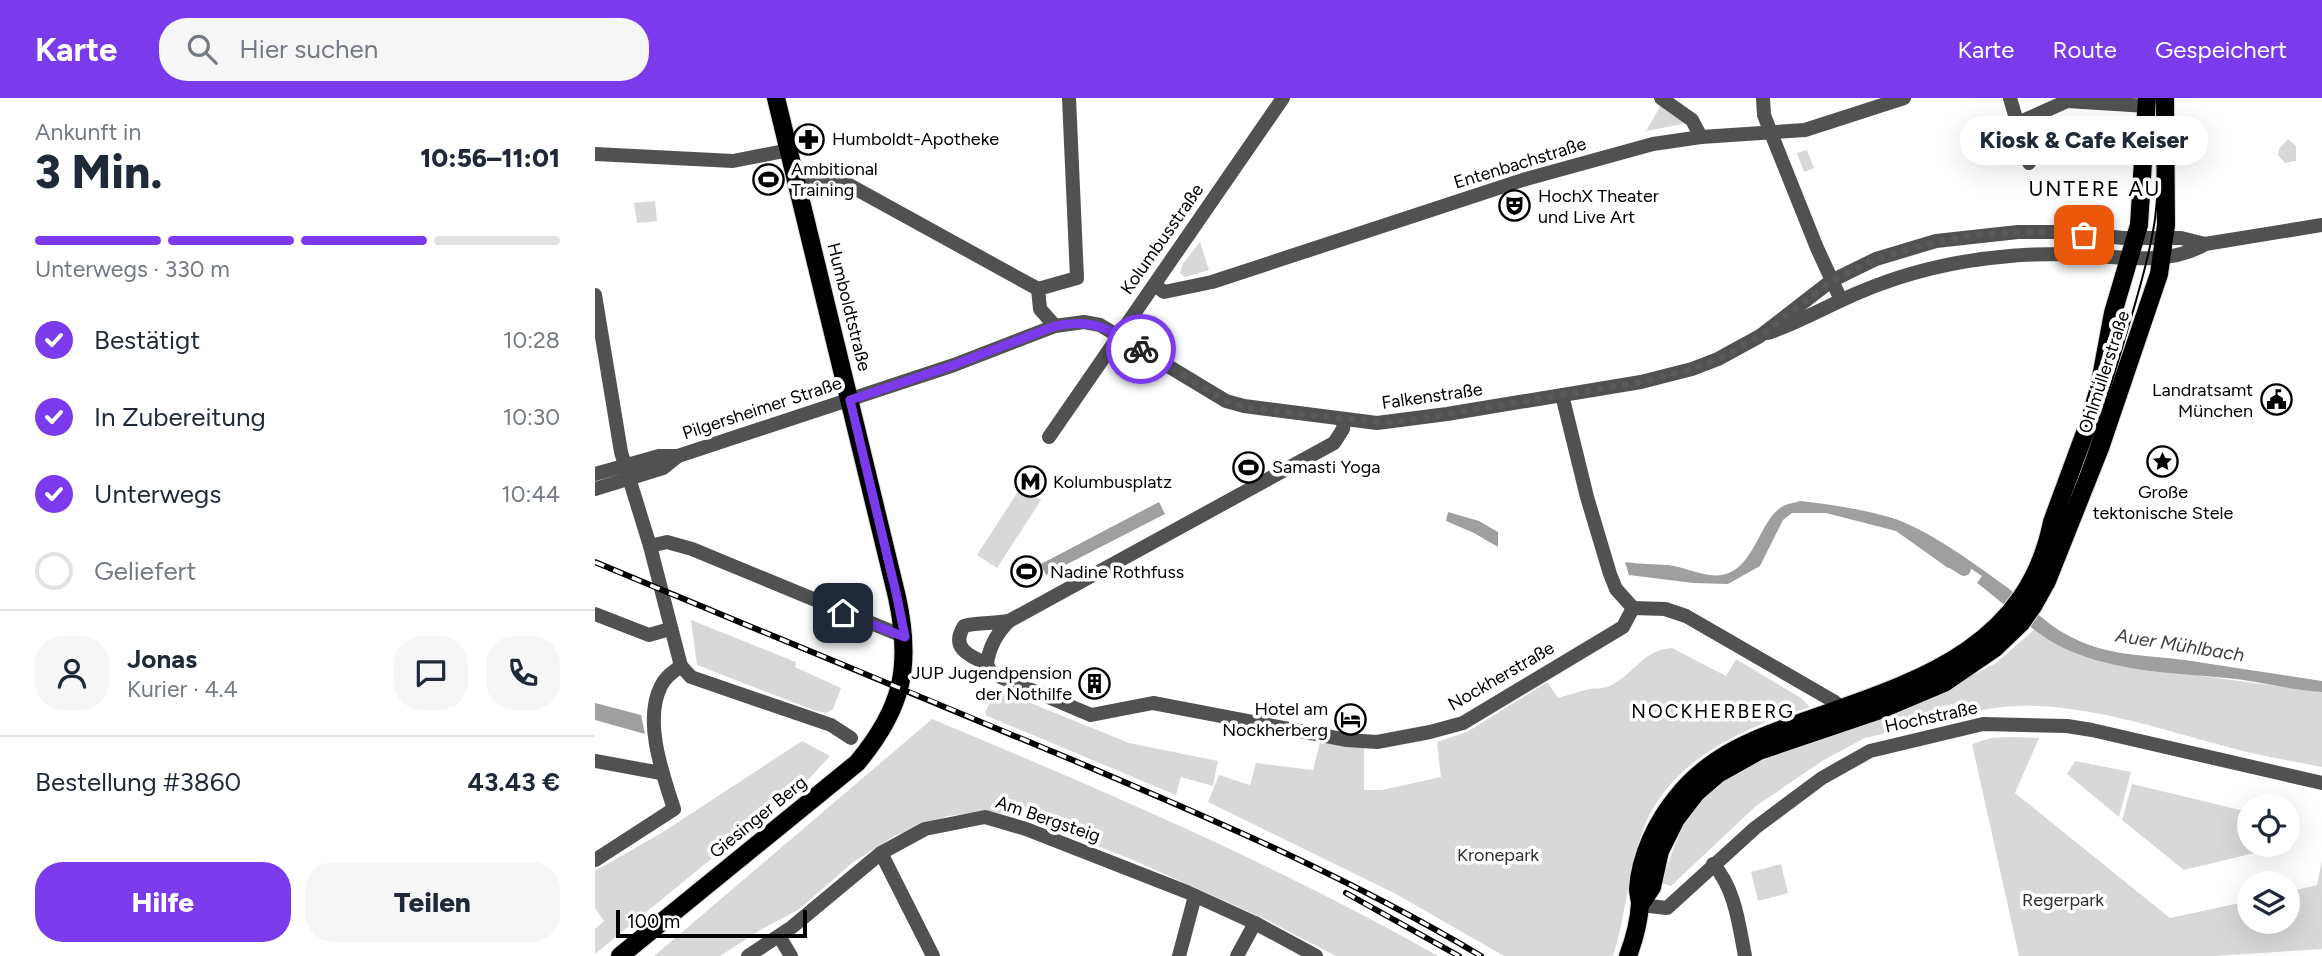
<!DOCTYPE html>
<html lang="de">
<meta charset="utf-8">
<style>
body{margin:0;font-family:Figtree,sans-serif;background:#f6f6f7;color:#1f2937;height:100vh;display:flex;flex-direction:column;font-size:26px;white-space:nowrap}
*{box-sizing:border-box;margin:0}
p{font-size:23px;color:#747a83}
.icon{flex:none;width:38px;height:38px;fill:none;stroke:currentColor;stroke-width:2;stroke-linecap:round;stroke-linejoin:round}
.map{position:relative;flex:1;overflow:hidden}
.side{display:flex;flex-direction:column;background:#fff;width:595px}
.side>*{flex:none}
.fabs{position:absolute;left:1642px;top:696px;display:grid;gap:14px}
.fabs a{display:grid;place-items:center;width:63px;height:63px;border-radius:50%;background:#fff;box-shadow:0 7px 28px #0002;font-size:35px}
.scale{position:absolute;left:21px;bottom:18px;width:191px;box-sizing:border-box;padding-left:7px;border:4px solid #000;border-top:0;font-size:19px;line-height:24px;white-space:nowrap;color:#000;-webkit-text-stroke:5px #fff;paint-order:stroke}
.pin{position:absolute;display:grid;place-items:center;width:60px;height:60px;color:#fff;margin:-30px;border-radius:14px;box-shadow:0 4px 10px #0006}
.courier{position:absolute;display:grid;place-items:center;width:70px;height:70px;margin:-35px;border:5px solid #7c3aed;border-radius:50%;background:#fff;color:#222;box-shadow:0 2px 9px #0007}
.bubble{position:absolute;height:49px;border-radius:24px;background:#fff;box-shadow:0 7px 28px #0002;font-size:23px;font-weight:800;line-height:49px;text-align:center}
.overview em{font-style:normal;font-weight:800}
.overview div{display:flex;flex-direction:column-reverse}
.overview{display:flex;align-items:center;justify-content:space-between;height:119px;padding:0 35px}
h1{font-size:46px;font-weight:800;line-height:52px}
.bar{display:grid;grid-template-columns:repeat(4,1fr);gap:10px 7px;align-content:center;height:84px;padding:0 35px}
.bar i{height:9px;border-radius:5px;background:#e0e1e3}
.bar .current{background:#7c3aed}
.bar p{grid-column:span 4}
.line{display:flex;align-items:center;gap:18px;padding:0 35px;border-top:2px solid #e0e1e3}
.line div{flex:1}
.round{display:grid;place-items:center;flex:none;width:74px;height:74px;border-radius:28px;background:#f6f6f7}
ol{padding:0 35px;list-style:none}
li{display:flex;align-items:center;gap:21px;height:77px}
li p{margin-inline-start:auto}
li .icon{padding:7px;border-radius:50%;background:#7c3aed;color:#fff;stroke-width:4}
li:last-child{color:#747a83}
li i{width:38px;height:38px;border:4px solid #e0e1e3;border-radius:50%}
.primary-button{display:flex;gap:14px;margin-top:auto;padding:14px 35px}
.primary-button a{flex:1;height:80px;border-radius:28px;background:#7c3aed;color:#fff;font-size:28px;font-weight:800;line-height:80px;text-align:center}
.primary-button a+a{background:#f6f6f7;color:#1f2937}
header{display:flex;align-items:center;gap:42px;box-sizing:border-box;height:98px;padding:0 35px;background:#7c3aed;color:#fff}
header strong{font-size:33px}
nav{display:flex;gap:38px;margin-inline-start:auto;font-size:24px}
.search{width:490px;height:63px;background:#f6f6f7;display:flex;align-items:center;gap:18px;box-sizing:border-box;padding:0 24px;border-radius:28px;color:#747a83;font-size:26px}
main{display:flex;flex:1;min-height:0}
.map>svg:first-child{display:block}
.green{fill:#d8d8d8}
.water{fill:#9f9f9f}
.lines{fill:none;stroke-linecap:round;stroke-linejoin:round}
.canal{stroke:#9f9f9f;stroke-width:14}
.major-casing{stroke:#dbdbdb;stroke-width:20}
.minor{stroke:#515151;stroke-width:14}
.major{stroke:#000;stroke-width:18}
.tram{stroke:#000;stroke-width:2}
.rail-casing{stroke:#000;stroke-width:6}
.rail{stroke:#fff;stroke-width:3.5;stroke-dasharray:10;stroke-linecap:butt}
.done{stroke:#595959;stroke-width:7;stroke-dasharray:0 12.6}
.route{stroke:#7c3aed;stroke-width:9}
.labels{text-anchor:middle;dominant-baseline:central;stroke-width:7;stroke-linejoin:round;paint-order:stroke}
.poi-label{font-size:18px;fill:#000;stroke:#fff;text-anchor:start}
.street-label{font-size:18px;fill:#000;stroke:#fff}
.park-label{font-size:18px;fill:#2f2f2f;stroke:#fff}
.water-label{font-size:19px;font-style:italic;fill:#404040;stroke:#fff}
.neighbourhood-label{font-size:19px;letter-spacing:2px;fill:#000;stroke:#fff}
.quarter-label{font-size:21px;letter-spacing:2px;fill:#000;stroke:#fff}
</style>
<header>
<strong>Karte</strong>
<div class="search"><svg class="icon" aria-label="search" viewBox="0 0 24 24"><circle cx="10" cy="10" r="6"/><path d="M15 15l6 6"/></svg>Hier suchen</div>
<nav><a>Karte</a><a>Route</a><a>Gespeichert</a></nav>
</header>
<main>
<section class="side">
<div class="overview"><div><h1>3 Min.</h1><p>Ankunft in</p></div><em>10:56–11:01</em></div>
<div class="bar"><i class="current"></i><i class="current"></i><i class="current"></i><i></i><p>Unterwegs · 330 m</p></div>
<ol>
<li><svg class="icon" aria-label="check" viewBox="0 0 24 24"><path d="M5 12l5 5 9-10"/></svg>Bestätigt<p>10:28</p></li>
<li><svg class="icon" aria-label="check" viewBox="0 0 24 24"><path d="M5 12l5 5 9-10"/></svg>In Zubereitung<p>10:30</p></li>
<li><svg class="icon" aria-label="check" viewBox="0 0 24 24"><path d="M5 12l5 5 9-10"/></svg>Unterwegs<p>10:44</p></li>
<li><i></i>Geliefert</li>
</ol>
<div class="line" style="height:126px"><a class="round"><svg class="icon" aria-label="person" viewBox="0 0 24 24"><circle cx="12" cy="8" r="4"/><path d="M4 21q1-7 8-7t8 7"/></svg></a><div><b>Jonas</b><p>Kurier · 4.4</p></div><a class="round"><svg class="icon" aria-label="chat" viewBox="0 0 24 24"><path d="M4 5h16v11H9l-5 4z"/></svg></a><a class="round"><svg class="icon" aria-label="phone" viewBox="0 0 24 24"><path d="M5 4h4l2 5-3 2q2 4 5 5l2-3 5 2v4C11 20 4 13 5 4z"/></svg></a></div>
<div class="line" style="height:91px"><div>Bestellung #3860</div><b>43.43 €</b></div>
<div class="primary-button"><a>Hilfe</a><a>Teilen</a></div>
</section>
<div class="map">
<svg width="1727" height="858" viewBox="0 0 1727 858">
<rect width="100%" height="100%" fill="#fff"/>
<g class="green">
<path d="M1066,7L1093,25L1051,33Z"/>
<path d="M1693,41L1701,48V63L1690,65L1683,57L1684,51Z"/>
<path d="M1212,52L1219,70L1209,74L1202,55Z"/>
<path d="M60,103L62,123L42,125L39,105Z"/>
<path d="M605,144L614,172L590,179L585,175L587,167Z"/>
<path d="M426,389L446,402L402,470L382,457Z"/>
<path d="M96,522L201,564L200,569L246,590L238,611L231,615L221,613L102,567Z"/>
<path d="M1440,531L1455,542L1510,565L1727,594V669C1701,664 1674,659 1648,653C1566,633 1459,591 1376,615L1372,603L1339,610L1341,623L1270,640L1227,663L1161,708L1076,788L1067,785C1087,723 1096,701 1154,668L1357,588L1401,565Z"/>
<path d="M1077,550L1131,578L1141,561L1206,600L1215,609C1151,629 1082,658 1052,722C1046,735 1043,750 1039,764C1031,795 1028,827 1018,858H909L801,796L613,704L624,677L655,687L661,665L718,672L725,644L769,648V692H787L846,679L842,644L872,634L952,584L963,600C974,597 985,593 995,591C1001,590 1006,591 1012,589C1038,579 1046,552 1077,550Z"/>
<path d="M401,591L534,645L623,663L618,688L586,679L581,697L392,618L390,615Z"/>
<path d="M337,621C509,693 681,766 843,858H741L668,820L538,762L445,725L395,713L353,718L299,738L257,765L203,812L167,831L125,858H59Z"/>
<path d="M1416,639L1444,640L1420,695L1575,820L1654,803V824H1692V794L1722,787L1727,762V851L1620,858H1424L1377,646L1396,640Z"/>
<path d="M207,643L235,658L214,681L0,856V831L9,823L0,810V773L68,734Z"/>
<path d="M1480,663L1536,674L1524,719L1472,676Z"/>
<path d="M1537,686L1654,714V747H1685L1684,749L1589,772L1527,722Z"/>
<path d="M1186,766L1193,795L1163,803L1156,774Z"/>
</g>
<g class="water">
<path d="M1205,403C1235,406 1265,411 1294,419C1332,430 1381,467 1413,490C1434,507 1451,527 1476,539C1512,558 1551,557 1590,562C1636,569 1681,576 1727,583V594C1698,592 1670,585 1642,581C1586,575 1525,575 1473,552C1439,537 1412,507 1382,485L1387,478L1372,468L1353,470L1301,433L1231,415H1197L1188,422L1165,468L1133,486L1098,485L1034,477L1030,464C1044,466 1059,466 1073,467C1093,469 1116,484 1136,474C1160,462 1165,425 1185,410C1190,406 1199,405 1205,403Z"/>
<path d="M564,404L570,416L451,477L446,466Z"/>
<path d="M853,414L884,423L903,434V449L879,435L851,423Z"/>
<path d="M0,605L46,617L50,636L0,622Z"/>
</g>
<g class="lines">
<path class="canal" d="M1349,458L1369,471"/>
<defs>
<g id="major">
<path d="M1045,807L1057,789L1065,753L1081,721L1101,695L1123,676L1164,653L1285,612L1349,585L1400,550L1426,525L1438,508L1452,483L1505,350L1564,176L1571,127L1570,0"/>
<path d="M25,858L262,665C308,610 317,568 302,499L181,0"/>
<path d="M1033,858C1039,842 1044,823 1045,806C1045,801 1043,796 1043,791C1045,758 1062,723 1082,699C1114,658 1160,640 1207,624C1317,585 1431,554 1457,424L1495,321L1504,290L1518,215L1544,127L1552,0"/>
</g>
</defs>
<use href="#major" class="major-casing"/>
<g class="minor">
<path d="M1066,0L1097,22L1106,39"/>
<path d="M1168,0L1169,17L1176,35L1222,150L1246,202"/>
<path d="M1415,0L1434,65"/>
<path d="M1423,25L1472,3L1552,8"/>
<path d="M0,56L138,63L194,52"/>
<path d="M203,89L223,85L254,87L443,191"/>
<path d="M560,187L569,194L617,184L931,81L1058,46L1106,39L1210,32L1309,0"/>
<path d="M443,191L482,180L474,0"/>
<path d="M443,191L445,211L460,228"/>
<path d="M0,197L26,354L55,448L86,568"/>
<path d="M1173,235C1205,224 1234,207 1265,194C1312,174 1365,162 1415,158C1435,156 1454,156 1474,156C1515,158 1574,169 1610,146L1727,127"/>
<path d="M967,297L992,399L1015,476L1021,491L1038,510"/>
<path d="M454,339L688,0"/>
<path d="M0,376L64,358H83L359,267L460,228L489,224L505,227L631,303L649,308L782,325L852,316L1046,284L1097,271L1123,261L1165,238L1236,183L1281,161L1341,143L1423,134H1473L1528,140H1586L1610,146"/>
<path d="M0,391L68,370L83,358"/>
<path d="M55,448L72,444L97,451L310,539"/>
<path d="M1038,510L1070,511L1091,518L1240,604L1243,611"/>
<path d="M0,516L54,537L75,531"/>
<path d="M392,566L396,575L496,617L558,605L752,642L782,644L835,634L868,625L1028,529L1038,510"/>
<path d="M392,566C394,549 402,535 414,523L739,345L748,331L749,321"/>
<path d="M392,566C374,558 355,550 369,528C384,524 398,526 414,523"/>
<path d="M86,568L96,579L236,627L256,640"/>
<path d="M0,663L66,675"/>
<path d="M286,755L338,858"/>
<path d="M0,762L79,711C68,677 48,623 66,588C70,579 78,574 86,568"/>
<path d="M1118,766C1140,790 1144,827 1150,858"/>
<path d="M1045,807L1072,810L1160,730L1227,680L1275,653L1388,626L1472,628L1497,632L1727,685"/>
<path d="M184,838L196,858"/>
<path d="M153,858L197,829L286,755L330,731L390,719L431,731L592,794L660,825L721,858"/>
<path d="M584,858L600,798"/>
<path d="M642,858L660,825"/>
</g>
<use href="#major" class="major"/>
<path class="tram" d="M1036,858C1051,816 1049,771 1069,730C1103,664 1164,647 1230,625C1285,606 1343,589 1390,552C1407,538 1422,522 1434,503C1454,470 1466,432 1479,396C1500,339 1518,282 1535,223C1545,190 1555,156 1560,121C1565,81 1565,40 1566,0"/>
<defs>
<g id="rail">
<path d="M0,464C160,531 321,596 480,663C619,722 756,780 886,858"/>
<path d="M751,795L864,858"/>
</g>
</defs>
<use href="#rail" class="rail-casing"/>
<use href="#rail" class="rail"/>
</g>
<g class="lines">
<path class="done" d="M546,251L631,303L649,309L713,317L797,325L1046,284L1097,271L1123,261L1165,238L1236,183L1281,161L1325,148L1376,137L1423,134H1472L1489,137"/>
<path class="route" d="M248,515L310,539L302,499L255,302L359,267L460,228C499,220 514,231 546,251"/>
</g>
<defs>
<symbol id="pharmacy-ring" viewBox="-11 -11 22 22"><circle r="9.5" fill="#fff" stroke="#000" stroke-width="1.5"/><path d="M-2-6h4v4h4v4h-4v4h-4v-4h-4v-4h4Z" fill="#000"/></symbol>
<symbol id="stadium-ring" viewBox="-11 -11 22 22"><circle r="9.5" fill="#fff" stroke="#000" stroke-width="1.5"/><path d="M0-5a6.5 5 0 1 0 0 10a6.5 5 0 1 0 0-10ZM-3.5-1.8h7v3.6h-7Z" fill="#000"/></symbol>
<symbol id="theatre-ring" viewBox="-11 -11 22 22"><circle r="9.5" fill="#fff" stroke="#000" stroke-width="1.5"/><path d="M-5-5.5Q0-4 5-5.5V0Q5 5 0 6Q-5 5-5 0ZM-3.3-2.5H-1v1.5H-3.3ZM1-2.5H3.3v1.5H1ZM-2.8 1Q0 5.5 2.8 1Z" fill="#000"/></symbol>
<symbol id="civic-ring" viewBox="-11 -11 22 22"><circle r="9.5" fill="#fff" stroke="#000" stroke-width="1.5"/><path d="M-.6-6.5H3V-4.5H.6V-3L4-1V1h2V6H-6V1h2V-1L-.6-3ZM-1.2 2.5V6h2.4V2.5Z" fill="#000"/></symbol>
<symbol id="sight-ring" viewBox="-11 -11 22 22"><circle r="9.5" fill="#fff" stroke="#000" stroke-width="1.5"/><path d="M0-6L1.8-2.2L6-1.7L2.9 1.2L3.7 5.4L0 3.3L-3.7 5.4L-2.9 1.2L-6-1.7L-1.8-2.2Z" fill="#000"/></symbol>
<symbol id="metro-ring" viewBox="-11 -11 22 22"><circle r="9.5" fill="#fff" stroke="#000" stroke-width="1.5"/><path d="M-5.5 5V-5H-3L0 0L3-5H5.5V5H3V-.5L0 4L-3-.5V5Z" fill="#000"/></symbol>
<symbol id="building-ring" viewBox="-11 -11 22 22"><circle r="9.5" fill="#fff" stroke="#000" stroke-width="1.5"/><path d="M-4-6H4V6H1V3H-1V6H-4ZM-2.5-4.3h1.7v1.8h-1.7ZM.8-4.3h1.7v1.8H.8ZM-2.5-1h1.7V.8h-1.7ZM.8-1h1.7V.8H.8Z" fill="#000"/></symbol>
<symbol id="hotel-ring" viewBox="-11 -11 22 22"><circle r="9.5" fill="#fff" stroke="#000" stroke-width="1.5"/><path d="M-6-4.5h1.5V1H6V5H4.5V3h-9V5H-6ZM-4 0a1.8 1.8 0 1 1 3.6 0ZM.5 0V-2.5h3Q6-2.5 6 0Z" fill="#000"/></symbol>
</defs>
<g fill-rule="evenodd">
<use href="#pharmacy-ring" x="196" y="24" width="35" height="35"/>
<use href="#stadium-ring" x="156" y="64" width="35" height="35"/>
<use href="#theatre-ring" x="902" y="90" width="35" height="35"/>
<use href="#civic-ring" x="1664" y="284" width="35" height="35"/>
<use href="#sight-ring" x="1550" y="346" width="35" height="35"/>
<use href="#stadium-ring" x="636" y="352" width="35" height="35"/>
<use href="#metro-ring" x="418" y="366" width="35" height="35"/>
<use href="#stadium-ring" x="414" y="456" width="35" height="35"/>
<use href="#building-ring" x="482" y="568" width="35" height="35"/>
<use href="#hotel-ring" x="738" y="604" width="35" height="35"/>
</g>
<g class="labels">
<g class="poi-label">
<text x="237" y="41">Humboldt-Apotheke</text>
<text x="196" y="71">Ambitional<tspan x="196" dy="21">Training</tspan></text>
<text x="943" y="98">HochX Theater<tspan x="943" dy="21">und Live Art</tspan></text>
<text x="1658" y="292" text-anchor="end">Landratsamt<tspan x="1658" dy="21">München</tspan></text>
<text x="677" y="369">Samasti Yoga</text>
<text x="458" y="384">Kolumbusplatz</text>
<text x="1568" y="394" text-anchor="middle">Große<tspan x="1568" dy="21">tektonische Stele</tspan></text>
<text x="455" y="474">Nadine Rothfuss</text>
<text x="477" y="575" text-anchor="end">JUP Jugendpension<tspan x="477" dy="21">der Nothilfe</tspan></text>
<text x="733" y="611" text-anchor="end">Hotel am<tspan x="733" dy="21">Nockherberg</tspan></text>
</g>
<g class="street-label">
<text transform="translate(925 65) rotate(-17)">Entenbachstraße</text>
<text transform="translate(567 141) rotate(-55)">Kolumbusstraße</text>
<text transform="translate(254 209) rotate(76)">Humboldtstraße</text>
<text transform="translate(1509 274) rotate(-72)">Ohlmüllerstraße</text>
<text transform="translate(837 298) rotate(-8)">Falkenstraße</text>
<text transform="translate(167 310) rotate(-18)">Pilgersheimer Straße</text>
<text transform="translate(906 578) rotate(-30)">Nockherstraße</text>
<text transform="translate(1336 619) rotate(-12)">Hochstraße</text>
<text transform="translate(163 719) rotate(-39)">Giesinger Berg</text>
<text transform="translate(453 721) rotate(19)">Am Bergsteig</text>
</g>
<g class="park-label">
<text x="903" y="757">Kronepark</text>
<text x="1468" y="802">Regerpark</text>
</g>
<g class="water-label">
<text transform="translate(1585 547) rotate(9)">Auer Mühlbach</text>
</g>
<g class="neighbourhood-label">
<text x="1118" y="613">NOCKHERBERG</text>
</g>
<g class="quarter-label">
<text x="1500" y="90">UNTERE AU</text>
</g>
</g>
</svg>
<div class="fabs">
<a><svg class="icon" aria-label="locate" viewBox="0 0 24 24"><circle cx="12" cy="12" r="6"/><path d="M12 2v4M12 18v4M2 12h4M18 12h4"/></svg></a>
<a><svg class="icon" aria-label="layers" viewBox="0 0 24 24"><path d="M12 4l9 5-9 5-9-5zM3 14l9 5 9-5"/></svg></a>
</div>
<div class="scale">100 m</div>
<div class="pin" style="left:1489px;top:137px;background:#ea580c"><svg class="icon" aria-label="bag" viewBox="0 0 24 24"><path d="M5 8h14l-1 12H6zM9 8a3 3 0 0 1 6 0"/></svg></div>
<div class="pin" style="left:248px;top:515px;background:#1f2937"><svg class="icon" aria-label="home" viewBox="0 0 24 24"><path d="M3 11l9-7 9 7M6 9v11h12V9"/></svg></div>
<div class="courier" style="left:546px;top:251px"><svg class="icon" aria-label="bike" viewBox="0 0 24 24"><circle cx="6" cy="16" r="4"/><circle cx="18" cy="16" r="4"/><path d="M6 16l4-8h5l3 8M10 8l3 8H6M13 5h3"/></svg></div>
<div class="bubble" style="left:1365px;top:18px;width:248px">Kiosk &amp; Cafe Keiser</div>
</div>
</main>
